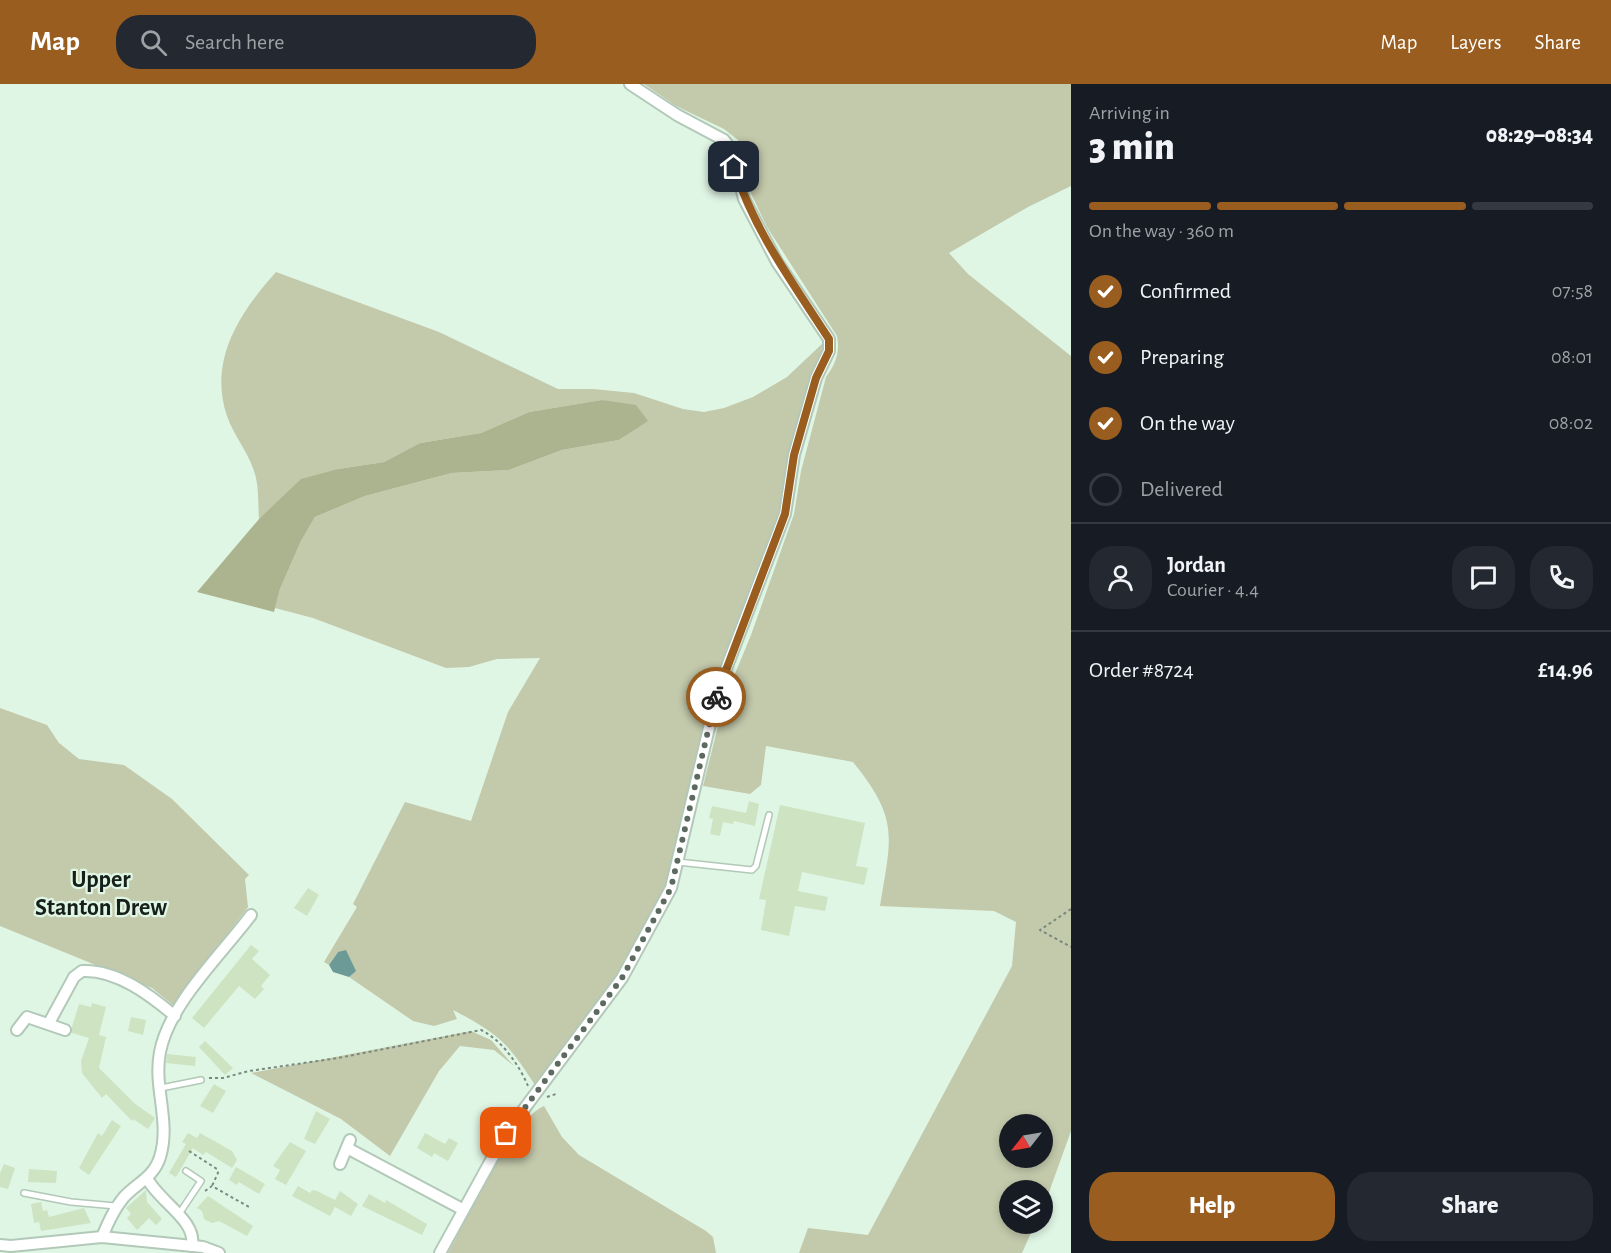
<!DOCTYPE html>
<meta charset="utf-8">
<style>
body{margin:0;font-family:"Alegreya Sans",sans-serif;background:#242831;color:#f1f3f6;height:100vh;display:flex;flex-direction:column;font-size:22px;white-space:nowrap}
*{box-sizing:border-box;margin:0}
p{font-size:20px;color:#9ea1a6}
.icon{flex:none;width:33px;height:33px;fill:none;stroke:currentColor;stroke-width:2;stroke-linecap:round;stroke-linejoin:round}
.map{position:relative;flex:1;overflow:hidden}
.sheet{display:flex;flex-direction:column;background:#171b24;width:540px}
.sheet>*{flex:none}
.needle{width:39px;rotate:239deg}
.controls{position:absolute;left:999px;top:1030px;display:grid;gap:12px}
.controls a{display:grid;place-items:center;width:54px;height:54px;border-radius:50%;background:#171b24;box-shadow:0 3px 9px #0003;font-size:30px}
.pin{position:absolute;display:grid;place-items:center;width:51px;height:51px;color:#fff;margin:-26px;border-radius:12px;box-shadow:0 3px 9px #0006}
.courier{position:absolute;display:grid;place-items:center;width:60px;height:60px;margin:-30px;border:4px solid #995d1f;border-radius:50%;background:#fff;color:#222;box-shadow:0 2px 8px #0007}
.head em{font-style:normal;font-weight:800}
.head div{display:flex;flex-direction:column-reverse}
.head{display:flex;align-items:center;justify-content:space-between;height:102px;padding:0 18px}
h1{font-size:39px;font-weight:800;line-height:45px}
.bar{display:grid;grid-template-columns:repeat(4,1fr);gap:9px 6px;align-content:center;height:72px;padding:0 18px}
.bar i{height:8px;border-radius:4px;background:#363941}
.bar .on{background:#995d1f}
.bar p{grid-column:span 4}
.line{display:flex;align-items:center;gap:15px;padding:0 18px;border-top:2px solid #363941}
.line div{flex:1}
.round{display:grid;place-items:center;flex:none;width:63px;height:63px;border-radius:24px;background:#242831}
ol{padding:0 18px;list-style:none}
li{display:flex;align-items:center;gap:18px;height:66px}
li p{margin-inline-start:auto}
li .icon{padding:6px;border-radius:50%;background:#995d1f;color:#fff;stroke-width:4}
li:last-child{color:#9ea1a6}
li i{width:33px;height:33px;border:3px solid #363941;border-radius:50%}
.cta{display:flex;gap:12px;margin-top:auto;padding:12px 18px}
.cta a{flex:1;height:69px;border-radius:24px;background:#995d1f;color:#fff;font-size:24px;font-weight:800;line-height:69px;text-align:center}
.cta a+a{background:#242831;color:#f1f3f6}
header{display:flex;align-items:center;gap:36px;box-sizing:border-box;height:84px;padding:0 30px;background:#995d1f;color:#fff}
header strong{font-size:28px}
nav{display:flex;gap:33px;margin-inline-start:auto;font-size:21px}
.search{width:420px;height:54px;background:#242831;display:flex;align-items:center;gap:15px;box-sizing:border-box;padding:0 21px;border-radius:24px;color:#9ea1a6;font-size:22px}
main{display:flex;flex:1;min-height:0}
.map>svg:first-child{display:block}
.green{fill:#c3c9ab;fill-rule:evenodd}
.forest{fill:#acb48f}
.water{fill:#6c9b97}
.building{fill:#cde3c2}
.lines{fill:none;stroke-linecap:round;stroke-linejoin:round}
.lane-casing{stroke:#b2c8b8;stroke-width:8}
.street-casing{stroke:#b2c8b8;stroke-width:14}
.path{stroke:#7a897e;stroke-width:2;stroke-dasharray:3 3;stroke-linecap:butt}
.lane{stroke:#fff;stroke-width:5}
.street{stroke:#fff;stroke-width:10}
.done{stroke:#5d6a60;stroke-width:6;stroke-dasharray:0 10.8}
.route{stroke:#995d1f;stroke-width:8}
.labels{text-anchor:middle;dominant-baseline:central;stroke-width:4.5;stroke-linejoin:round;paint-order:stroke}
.quarter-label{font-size:24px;font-weight:bold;fill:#171f19;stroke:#e0f6e5}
</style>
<header>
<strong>Map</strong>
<div class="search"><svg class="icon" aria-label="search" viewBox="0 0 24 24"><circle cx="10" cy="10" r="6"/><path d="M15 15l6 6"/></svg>Search here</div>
<nav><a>Map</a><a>Layers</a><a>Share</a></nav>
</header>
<main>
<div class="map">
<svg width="1071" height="1169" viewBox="0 0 1071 1169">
<rect width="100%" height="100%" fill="#e0f6e5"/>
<g class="green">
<path d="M644,0H1071V102L1028,123L949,169L968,190L1071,272V1047L1043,1125L1042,1107H1010V1140H1035L1022,1169H799L808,1144L868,1151L1012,882L1016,838L994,827L880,822C891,753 900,736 853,678L766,662L761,701L750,710L703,702L725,614L751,551L794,430L801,387L826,293C836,279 840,269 837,252L767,143L746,99L738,56L724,45L676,22ZM1010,1041H1042V1074H1010Z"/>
<path d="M276,188L439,248L558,305H593L634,309L683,325L704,328L724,324L753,313L787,293L824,258L780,435L712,609L665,806L618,891L535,1001C507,958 499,950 453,926L457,935L434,942L413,937L349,893L355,886L338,868L329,881L324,878L357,823L353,820L405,718L471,737L508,628L540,574L497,575L469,583L446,584L313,534L275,524L280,505L301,457L315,433L365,412L452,389L509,386L562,366L619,356L647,337L603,316L529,328L481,349L420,359L384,378L338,385L278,419L259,435C258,422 259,407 256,394C251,371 234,353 227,332C208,276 240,228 276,188Z"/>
<path d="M0,624L47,641L59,659L79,675L124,681L172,715L249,791L245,795L248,823L173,921L152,904L0,842Z"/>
<path d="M471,947L491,956L514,982L494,966L460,962L439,987L390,1072L341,1035L251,989Z"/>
<path d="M544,1022L562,1053L579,1071L706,1147L713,1153L716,1169H448C466,1138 514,1033 544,1022Z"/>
</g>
<path class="forest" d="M602,316L636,321L648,337L619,356L562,366L509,386L452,389L365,412L315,433L301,457L280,505L274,528L197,508L259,435L301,395L338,385L384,378L420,359L481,349L529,328Z"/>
<path class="water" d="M346,866L356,887L349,893L333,888L329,881L338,868Z"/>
<g class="building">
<path d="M749,717L759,720L755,742L734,737L733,740L723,738L720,752L710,750L713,735L709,734L712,722L746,729Z"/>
<path d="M780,721L865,739L856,782L868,784L864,801L802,788L798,807L828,813L825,827L795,822L789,852L761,846L766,816L759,815Z"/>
<path d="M308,804L319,811L307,832L294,824Z"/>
<path d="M251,861L259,867L252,875L270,891L261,902L264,905L255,915L239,902L204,944L192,934Z"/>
<path d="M92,919L106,923L99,951L106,953L99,984L134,1019L155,1034L148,1045L133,1035L132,1037L106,1010L102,1014L82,989L81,977L89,954L72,949V943L79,920L91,923Z"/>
<path d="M131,933L146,936L143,951L128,947Z"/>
<path d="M205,957L233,984L225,991L199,963Z"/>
<path d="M167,970L196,973L195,982L166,979Z"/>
<path d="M214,1000L226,1007L213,1029L200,1022Z"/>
<path d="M316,1027L330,1035L315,1060L304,1055Z"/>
<path d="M112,1036L121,1042L89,1091L79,1084L98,1049L102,1052Z"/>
<path d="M188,1049L197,1054L200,1049L232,1067L237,1076L232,1084L206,1068L203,1071L193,1064L176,1093L169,1089L186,1060L182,1058Z"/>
<path d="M425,1049L445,1060L449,1054L458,1059L448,1077L434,1069L432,1073L417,1064Z"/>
<path d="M290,1058L306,1067L286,1101L275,1095L280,1086L273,1082Z"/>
<path d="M4,1080L15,1084L8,1105L0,1103V1089Z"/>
<path d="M236,1083L265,1100L259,1110L239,1098L237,1101L229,1096Z"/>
<path d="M29,1085L57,1087L56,1099L28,1098Z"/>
<path d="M298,1102L310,1109L312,1106L317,1107L335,1116L340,1107L358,1120L351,1132L335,1123L330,1132L292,1112Z"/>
<path d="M146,1106L147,1118L162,1135L156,1141L149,1134L137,1146L127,1134L131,1130L126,1124Z"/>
<path d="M369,1110L385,1119L386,1116L427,1140L422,1151L362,1122Z"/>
<path d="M208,1112L253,1142L247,1152L219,1137L212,1139L204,1135L202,1127L197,1124Z"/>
<path d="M41,1118L43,1127L47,1126L49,1133L84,1124L91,1139L41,1147L39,1138L34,1139L31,1120Z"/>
</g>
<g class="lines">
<defs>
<g id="lane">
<path d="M678,778L752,786L756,782L769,731"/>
<path d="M161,1004L201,996"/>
<path d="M24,1109L71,1118L116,1122"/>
<path d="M179,1130L201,1097L186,1087"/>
</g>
<g id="street">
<path d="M49,939L74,893L82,887C116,885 150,911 175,932"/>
<path d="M17,946L27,933L65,946"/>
<path d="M347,1064L462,1125"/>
<path d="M340,1080L350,1056"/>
<path d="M147,1094C158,1117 197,1136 192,1162"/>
<path d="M102,1153C108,1139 114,1125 124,1113C137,1099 154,1093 160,1073C171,1038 153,1003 160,968C169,920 222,870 251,831"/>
<path d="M0,1161L11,1162L102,1153L203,1163L219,1169"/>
<path d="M440,1169L506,1049L622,894L671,804L718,606L785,430L794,371L816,294L829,267V255L777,178L744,115L731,65L724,56L677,31L630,0"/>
</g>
</defs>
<use href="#lane" class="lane-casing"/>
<use href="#street" class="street-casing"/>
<g class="path">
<path d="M1071,825L1040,846L1071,863"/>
<path d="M209,994H223L249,987L338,974L481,946C502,956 519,981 528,1002"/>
<path d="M547,1013L556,1010"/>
<path d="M189,1067L217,1085L218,1089L212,1102"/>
<path d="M205,1107L212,1102L249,1123"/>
</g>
<use href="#lane" class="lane"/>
<use href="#street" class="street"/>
</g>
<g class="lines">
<path class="done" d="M506,1049L622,894L671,804L716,613"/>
<path class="route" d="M716,613L785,430L794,371L816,294L829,267V255C793,199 754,147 734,83"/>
</g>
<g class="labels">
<g class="quarter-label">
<text x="101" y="796">Upper<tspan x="101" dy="28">Stanton Drew</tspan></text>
</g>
</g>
</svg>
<div class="controls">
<a><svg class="needle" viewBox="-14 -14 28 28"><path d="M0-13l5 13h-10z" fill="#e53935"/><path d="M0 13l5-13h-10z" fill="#9ea1a6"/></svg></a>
<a><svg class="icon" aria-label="layers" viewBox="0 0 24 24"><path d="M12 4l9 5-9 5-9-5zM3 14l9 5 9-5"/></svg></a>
</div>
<div class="pin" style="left:506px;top:1049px;background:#ea580c"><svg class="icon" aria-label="bag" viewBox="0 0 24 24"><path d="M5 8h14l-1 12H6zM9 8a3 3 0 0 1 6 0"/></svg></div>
<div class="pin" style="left:734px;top:83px;background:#1f2937"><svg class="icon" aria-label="home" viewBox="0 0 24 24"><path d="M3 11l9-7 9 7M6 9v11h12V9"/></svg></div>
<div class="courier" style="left:716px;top:613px"><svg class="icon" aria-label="bike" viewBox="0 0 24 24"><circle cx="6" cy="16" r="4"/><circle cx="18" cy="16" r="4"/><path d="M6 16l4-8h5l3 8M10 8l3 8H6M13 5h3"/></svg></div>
</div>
<section class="sheet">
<div class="head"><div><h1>3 min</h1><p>Arriving in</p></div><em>08:29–08:34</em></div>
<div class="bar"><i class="on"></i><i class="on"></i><i class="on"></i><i></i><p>On the way · 360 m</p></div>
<ol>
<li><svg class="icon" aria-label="check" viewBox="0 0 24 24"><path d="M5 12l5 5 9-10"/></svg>Confirmed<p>07:58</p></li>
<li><svg class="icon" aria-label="check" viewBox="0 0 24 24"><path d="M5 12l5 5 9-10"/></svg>Preparing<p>08:01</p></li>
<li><svg class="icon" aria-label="check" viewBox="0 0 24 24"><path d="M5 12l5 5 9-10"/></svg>On the way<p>08:02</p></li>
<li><i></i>Delivered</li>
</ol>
<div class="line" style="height:108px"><a class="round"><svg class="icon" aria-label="person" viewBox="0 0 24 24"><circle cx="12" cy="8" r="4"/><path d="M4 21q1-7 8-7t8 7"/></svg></a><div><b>Jordan</b><p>Courier · 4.4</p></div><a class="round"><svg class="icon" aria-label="chat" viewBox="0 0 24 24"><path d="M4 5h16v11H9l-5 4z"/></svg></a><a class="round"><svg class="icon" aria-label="phone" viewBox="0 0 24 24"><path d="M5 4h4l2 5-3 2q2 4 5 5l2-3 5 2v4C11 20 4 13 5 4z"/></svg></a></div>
<div class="line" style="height:78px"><div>Order #8724</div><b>£14.96</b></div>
<div class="cta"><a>Help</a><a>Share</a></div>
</section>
</main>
